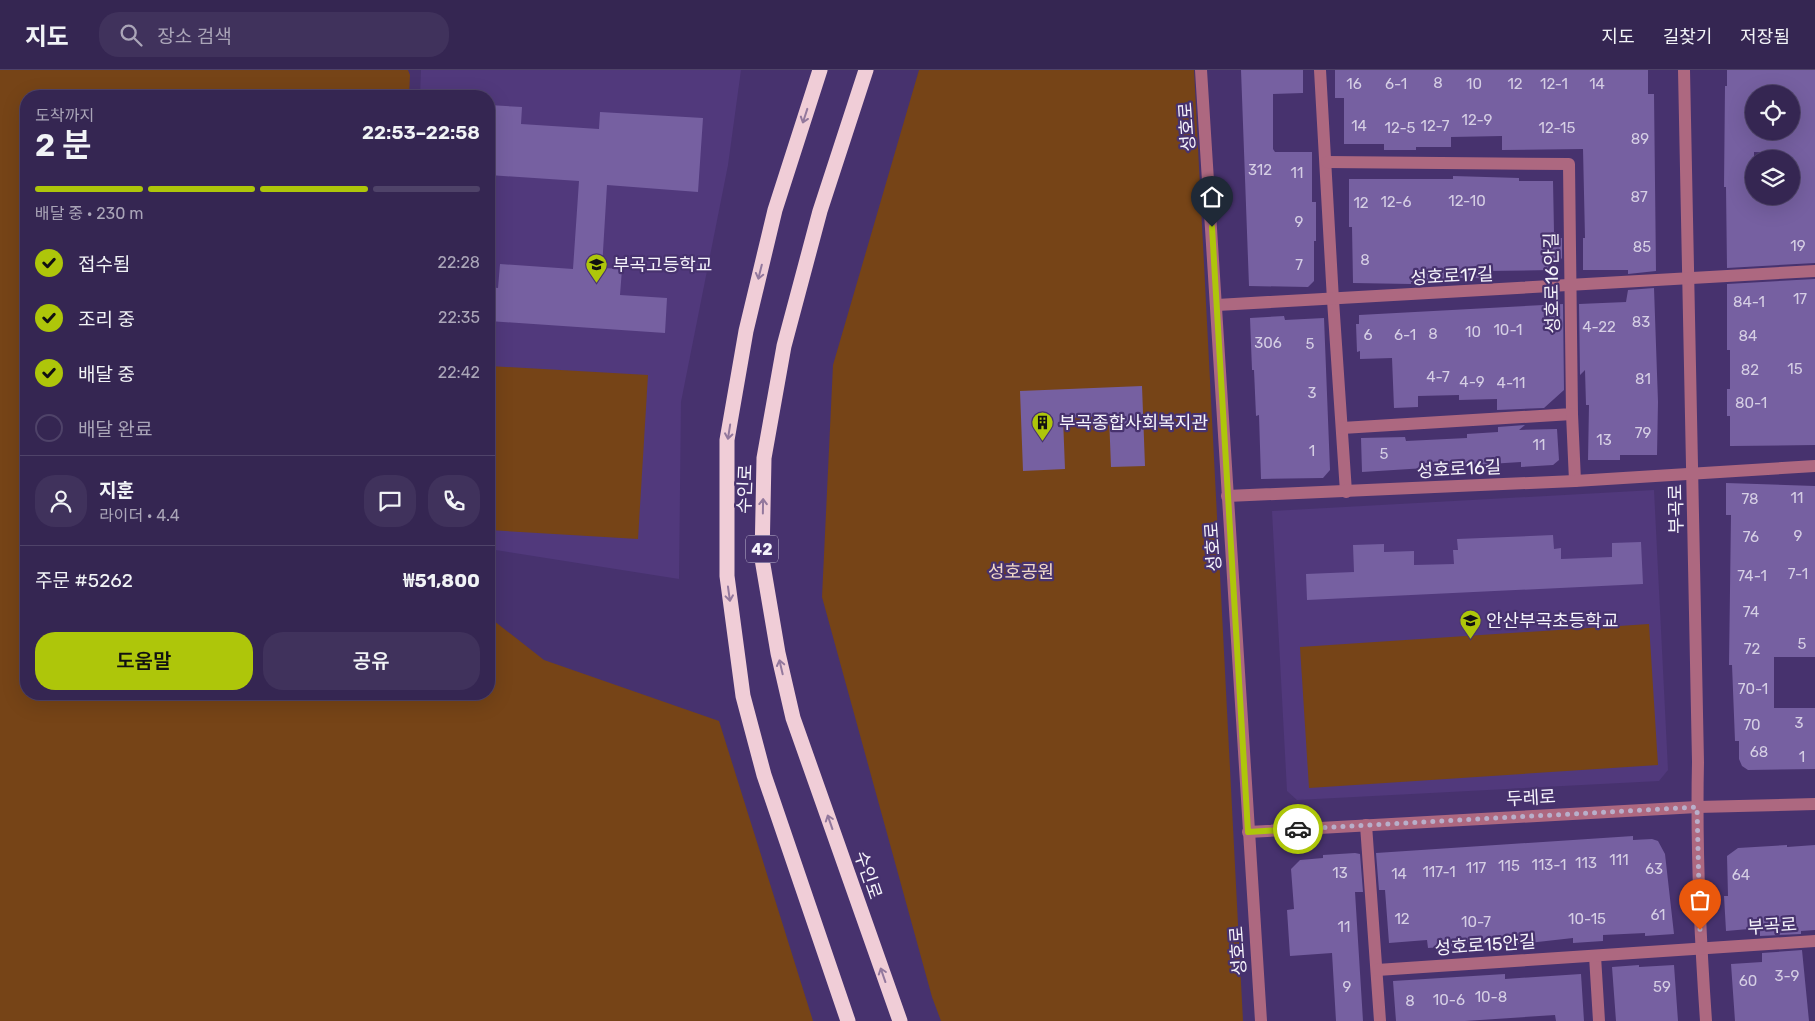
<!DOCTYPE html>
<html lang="ko">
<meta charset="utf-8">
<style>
body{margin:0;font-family:Rubik,"Noto Sans KR",sans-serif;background:#40325c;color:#f1f3f6;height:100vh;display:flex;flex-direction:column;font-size:19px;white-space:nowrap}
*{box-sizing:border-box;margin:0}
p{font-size:16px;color:#aaa5b8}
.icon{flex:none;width:28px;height:28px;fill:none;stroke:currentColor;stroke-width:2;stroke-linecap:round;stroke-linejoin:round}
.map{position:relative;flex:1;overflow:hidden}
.panel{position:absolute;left:20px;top:20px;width:475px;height:610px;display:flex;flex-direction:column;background:#352652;border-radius:20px;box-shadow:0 5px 20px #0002,0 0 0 1px #4f4369}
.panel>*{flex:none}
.fabs{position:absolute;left:1745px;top:15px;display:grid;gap:10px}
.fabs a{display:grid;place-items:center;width:55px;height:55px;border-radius:50%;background:#352652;box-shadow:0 5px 20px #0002,0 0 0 1px #4f4369;font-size:25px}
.pin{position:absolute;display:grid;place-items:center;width:42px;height:42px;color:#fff;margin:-51px -21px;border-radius:50% 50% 50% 0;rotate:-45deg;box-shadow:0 0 5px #0007}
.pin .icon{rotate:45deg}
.courier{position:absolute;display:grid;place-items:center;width:50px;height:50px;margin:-25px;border:4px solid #aec60a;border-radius:50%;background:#fff;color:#222;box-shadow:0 1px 6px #0007}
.headline em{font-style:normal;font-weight:600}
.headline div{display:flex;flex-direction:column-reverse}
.headline{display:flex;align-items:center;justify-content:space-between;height:85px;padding:0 15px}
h1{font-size:32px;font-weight:600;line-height:38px}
.bar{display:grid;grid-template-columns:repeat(4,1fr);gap:8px 5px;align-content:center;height:60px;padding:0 15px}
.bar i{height:6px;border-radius:4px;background:#4f4369}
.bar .active{background:#aec60a}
.bar p{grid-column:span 4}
.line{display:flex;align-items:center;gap:12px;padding:0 15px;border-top:1px solid #4f4369}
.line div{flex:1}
.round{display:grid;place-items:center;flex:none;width:52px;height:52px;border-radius:20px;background:#40325c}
ol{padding:0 15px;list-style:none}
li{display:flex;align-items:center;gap:15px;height:55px}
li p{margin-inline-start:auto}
li .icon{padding:5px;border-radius:50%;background:#aec60a;color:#111;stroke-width:4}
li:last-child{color:#aaa5b8}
li i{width:28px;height:28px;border:2px solid #4f4369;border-radius:50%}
.primary-button{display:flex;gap:10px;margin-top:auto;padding:10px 15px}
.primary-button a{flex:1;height:58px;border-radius:20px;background:#aec60a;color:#111;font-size:20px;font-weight:600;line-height:58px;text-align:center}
.primary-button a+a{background:#40325c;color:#f1f3f6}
header{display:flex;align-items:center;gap:30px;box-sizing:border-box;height:70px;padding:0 25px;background:#352652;border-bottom:1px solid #4f4369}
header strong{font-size:24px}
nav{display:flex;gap:28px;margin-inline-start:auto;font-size:18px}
.search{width:350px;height:45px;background:#40325c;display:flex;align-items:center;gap:12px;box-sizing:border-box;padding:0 18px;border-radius:20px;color:#aaa5b8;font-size:19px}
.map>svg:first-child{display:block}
.built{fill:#51397c}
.green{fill:#764417}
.building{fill:#7660a1;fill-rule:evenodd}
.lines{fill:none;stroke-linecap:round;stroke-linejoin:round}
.minor{stroke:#ad6880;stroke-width:12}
.highway{stroke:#f0cdd7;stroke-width:15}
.oneway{stroke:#93789d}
.done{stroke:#b8afca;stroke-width:5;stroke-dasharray:0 9}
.route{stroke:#aec60a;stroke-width:6}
.labels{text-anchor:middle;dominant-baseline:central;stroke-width:4.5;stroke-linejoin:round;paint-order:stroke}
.number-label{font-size:15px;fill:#d5cee4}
.shield{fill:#47326e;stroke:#c1b9d1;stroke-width:1}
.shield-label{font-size:16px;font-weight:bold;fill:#f5f3fb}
.street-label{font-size:18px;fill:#f5f3fb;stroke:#47326e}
.poi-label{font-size:18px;fill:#f5f3fb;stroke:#47326e;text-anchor:start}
.park-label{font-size:18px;fill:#f1d9c8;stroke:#47326e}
</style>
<header>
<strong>지도</strong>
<div class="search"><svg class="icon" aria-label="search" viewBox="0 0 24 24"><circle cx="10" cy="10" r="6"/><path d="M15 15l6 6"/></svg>장소 검색</div>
<nav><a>지도</a><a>길찾기</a><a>저장됨</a></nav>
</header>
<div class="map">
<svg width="1815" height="951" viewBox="0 0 1815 951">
<rect width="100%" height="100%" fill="#47326e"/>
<g class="built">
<path d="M421,0H741L728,95L681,332L679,509L489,479V26H420Z"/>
<path d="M1654,420L1668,700L1659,711L1297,730L1287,721L1272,441Z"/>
</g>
<g class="green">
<path d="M0,0H408L410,5L409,26H26V624H489V547L544,590L719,651L813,951H0Z"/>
<path d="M919,0H1194L1243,951H941L932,927L822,527L833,295Z"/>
<path d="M489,296L648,305L638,469L489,460Z"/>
<path d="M1649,554L1658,695L1309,718L1300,577Z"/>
</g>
<g class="building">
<path d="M1241,0H1303V23L1273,24V79L1275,82H1312V132H1316V171H1314V211L1308,217L1249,216Z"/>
<path d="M1335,0H1648V24H1654L1656,201L1628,204V200H1583V168H1585L1583,79L1502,80V66L1451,67V77H1416V80H1384V74H1344V28H1335Z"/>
<path d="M1727,0H1815V193L1727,198L1726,117H1724L1725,16H1727ZM1754,24H1791V61H1754ZM1754,82L1787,83V89H1791V126H1754Z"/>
<path d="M489,35L522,37L521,54L599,59L600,42L703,48L698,122L607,115L602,198L622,199L620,225L667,228L665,263L489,251V217L498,218L500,194L573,199L579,111L489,105Z"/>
<path d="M1453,106L1519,108V111H1553L1554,162H1556V168H1562V188L1551,200L1485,201V208H1448V211L1411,212V214L1353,213L1352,157H1349V109H1453Z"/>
<path d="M1815,209V375L1730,376V346H1727V319H1730V280H1727V214Z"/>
<path d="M1654,218L1658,332L1657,385H1620V390H1588L1589,335H1586L1585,300L1580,305L1579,234L1626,232L1628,220Z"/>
<path d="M1563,234L1564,320L1544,338L1497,340V329L1459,330V325L1418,326V337L1394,338L1392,288L1360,289V281L1357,282L1356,254H1359V245Z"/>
<path d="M1284,246L1285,250L1324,248L1330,400L1323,408L1261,409L1259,345L1256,346L1254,300H1252L1250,248Z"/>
<path d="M1142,316L1145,396L1111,397L1109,346L1063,348L1065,399L1023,401L1020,321Z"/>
<path d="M1525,355L1519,360L1557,359L1559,390L1553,395L1521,397V392L1362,402L1361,368L1405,367L1406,371L1467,368V364L1498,362V357Z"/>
<path d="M1726,413L1815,416V587H1774V638H1815V699L1748,700L1742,696L1739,689V671H1735L1732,595H1729L1731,445H1726Z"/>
<path d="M1553,465L1554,479L1561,478V489L1612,487V473L1641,472L1643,514L1307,530L1306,504L1354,502L1353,475L1384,474V482L1414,481V495L1454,494L1453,480H1458L1457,469Z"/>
<path d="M1633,766V770L1652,769L1658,771L1665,784L1674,864L1645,866V863L1603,865V871L1573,873V868L1501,876V870L1457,873V876L1428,878L1427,870L1389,873L1385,820H1379L1376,783Z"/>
<path d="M1787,775V777L1815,775V860L1801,861V864L1760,866V858L1726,861L1724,826H1728L1727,786L1738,778Z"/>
<path d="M1355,783L1360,784L1363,822H1355L1363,951H1336L1332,883L1290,886L1287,840L1294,839L1291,799L1300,790L1323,788V785Z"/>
<path d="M1802,880L1809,951H1735L1731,894L1762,892V883Z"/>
<path d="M1639,895V897L1674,895L1678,951H1616L1612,897Z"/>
<path d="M1505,904V909L1581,904L1584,951H1556L1555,945L1465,951H1396L1393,911Z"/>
</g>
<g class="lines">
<g class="minor">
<path d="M1201,0L1261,951"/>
<path d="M1320,0L1333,230L1346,422"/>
<path d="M1684,0L1698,692C1696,778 1700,865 1706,951"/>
<path d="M1327,92L1569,94L1572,344L1342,358"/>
<path d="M1217,235L1815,201"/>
<path d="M1572,344L1575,411"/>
<path d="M1227,426L1575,411L1815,396"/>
<path d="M1366,755L1380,951"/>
<path d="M1248,762L1697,737L1815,734"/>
<path d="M1595,886L1599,951"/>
<path d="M1377,900L1815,871"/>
</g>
<g class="highway">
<path d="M820,0L775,140L746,261L727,370V506L743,626L764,705L848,951"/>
<path d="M866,0L820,141L784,276L764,388L762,489L778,583L793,648L900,951"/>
</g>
</g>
<defs><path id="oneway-shaft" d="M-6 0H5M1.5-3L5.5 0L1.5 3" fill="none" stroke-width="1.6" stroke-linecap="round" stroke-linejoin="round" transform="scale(1.25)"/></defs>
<g class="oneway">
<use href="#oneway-shaft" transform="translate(805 46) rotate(108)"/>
<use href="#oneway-shaft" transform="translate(760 202) rotate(104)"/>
<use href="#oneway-shaft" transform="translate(729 362) rotate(99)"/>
<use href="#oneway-shaft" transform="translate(763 436) rotate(-89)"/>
<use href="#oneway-shaft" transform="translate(729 524) rotate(82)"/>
<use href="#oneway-shaft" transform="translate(781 597) rotate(-103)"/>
<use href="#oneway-shaft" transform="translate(830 752) rotate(-109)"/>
<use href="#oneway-shaft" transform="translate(883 905) rotate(-109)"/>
</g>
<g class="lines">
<path class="done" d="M1298,759L1697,737L1700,860"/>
<path class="route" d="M1212,157L1248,762L1298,759"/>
</g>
<defs>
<symbol id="school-pin" viewBox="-11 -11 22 30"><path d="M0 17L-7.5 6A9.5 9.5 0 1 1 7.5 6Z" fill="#aec60a" stroke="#47326e"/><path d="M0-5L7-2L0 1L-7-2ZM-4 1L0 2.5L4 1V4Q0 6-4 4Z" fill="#111"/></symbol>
<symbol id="building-pin" viewBox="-11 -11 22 30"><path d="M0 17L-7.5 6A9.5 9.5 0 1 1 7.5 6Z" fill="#aec60a" stroke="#47326e"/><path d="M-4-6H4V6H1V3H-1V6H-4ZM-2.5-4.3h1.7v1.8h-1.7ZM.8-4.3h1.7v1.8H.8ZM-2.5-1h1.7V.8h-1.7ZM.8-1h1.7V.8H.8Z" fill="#111"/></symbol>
</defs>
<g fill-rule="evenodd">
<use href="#school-pin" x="584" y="182" width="25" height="34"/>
<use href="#building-pin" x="1030" y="340" width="25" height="34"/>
<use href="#school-pin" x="1458" y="538" width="25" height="34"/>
</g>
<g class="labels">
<g class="number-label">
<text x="1438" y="13">8</text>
<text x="1354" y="14">16</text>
<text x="1396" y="14">6-1</text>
<text x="1474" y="14">10</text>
<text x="1515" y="14">12</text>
<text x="1554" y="14">12-1</text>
<text x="1597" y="14">14</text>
<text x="1477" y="50">12-9</text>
<text x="1359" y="56">14</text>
<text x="1435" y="56">12-7</text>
<text x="1400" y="58">12-5</text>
<text x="1557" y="58">12-15</text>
<text x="1640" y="69">89</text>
<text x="1260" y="100">312</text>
<text x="1297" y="103">11</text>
<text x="1639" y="127">87</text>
<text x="1467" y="131">12-10</text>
<text x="1396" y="132">12-6</text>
<text x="1361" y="133">12</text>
<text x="1299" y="152">9</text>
<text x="1798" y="176">19</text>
<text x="1642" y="177">85</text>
<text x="1365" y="190">8</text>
<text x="1299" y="195">7</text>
<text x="1800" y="229">17</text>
<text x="1749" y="232">84-1</text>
<text x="1641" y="252">83</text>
<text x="1599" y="257">4-22</text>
<text x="1508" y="260">10-1</text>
<text x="1473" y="262">10</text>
<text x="1433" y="264">8</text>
<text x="1368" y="265">6</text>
<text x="1405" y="265">6-1</text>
<text x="1748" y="266">84</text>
<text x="1268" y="273">306</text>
<text x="1310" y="274">5</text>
<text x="1795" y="299">15</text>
<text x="1750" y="300">82</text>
<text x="1438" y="307">4-7</text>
<text x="1643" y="309">81</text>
<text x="1472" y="312">4-9</text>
<text x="1511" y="313">4-11</text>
<text x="1312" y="323">3</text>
<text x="1751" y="333">80-1</text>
<text x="1643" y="363">79</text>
<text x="1604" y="370">13</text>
<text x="1539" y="375">11</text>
<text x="1312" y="381">1</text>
<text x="1384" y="384">5</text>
<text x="1797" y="428">11</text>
<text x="1750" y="429">78</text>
<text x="1798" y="466">9</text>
<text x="1751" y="467">76</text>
<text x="1798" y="504">7-1</text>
<text x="1752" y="506">74-1</text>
<text x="1751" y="542">74</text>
<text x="1802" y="574">5</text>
<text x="1752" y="579">72</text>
<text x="1753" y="619">70-1</text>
<text x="1799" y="653">3</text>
<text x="1752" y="655">70</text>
<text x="1759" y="682">68</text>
<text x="1802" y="687">1</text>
<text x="1619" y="790">111</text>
<text x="1586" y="793">113</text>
<text x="1549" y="795">113-1</text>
<text x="1509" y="796">115</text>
<text x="1476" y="798">117</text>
<text x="1654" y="799">63</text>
<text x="1439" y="802">117-1</text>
<text x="1340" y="803">13</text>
<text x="1399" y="804">14</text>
<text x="1741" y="805">64</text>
<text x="1658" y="845">61</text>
<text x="1402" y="849">12</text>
<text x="1587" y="849">10-15</text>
<text x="1476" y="852">10-7</text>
<text x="1344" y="857">11</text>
<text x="1787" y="906">3-9</text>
<text x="1748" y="911">60</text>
<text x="1347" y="917">9</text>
<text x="1662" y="917">59</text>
<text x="1491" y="927">10-8</text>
<text x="1449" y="930">10-6</text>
<text x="1410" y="931">8</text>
</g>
<rect class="shield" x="746" y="465.5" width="32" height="27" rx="4"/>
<g class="shield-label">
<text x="762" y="479">42</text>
</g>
<g class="street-label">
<text transform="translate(1187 57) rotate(-94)">성호로</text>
<text transform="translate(1452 206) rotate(-3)">성호로17길</text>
<text transform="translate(1552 213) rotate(-91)">성호로16안길</text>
<text transform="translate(1459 399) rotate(-3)">성호로16길</text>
<text transform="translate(745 419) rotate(-88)">수인로</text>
<text transform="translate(1676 439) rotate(-91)">부곡로</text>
<text transform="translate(1213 477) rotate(-94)">성호로</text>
<text transform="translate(1531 728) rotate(-3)">두레로</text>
<text transform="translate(868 805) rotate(71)">수인로</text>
<text transform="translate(1772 856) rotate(-4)">부곡로</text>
<text transform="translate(1485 875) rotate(-4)">성호로15안길</text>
<text transform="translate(1238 881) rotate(-94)">성호로</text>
</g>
<g class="poi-label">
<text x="613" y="195">부곡고등학교</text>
<text x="1059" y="353">부곡종합사회복지관</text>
<text x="1486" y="551">안산부곡초등학교</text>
</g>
<g class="park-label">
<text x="1021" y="502">성호공원</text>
</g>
</g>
</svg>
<div class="fabs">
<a><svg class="icon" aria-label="locate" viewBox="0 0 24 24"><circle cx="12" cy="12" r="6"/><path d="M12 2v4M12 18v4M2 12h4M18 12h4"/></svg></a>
<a><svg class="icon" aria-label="layers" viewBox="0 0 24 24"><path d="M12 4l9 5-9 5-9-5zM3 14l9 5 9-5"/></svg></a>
</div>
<div class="pin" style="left:1700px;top:860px;background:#ea580c"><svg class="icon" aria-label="bag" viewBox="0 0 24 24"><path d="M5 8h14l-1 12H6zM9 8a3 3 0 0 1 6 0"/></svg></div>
<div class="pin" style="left:1212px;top:157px;background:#1f2937"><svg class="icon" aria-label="home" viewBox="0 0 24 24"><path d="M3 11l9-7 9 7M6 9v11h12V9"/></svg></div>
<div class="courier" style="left:1298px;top:759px"><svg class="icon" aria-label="car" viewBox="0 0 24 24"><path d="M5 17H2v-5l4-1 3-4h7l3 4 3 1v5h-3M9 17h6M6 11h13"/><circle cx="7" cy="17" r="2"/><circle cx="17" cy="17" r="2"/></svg></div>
<section class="panel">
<div class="headline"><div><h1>2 분</h1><p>도착까지</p></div><em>22:53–22:58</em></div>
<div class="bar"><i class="active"></i><i class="active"></i><i class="active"></i><i></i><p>배달 중 · 230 m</p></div>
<ol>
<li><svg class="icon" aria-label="check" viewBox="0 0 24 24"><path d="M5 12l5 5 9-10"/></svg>접수됨<p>22:28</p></li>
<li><svg class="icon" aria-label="check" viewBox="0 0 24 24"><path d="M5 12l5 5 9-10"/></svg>조리 중<p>22:35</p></li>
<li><svg class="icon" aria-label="check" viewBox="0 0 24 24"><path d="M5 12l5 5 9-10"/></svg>배달 중<p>22:42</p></li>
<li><i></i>배달 완료</li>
</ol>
<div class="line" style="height:90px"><a class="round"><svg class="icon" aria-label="person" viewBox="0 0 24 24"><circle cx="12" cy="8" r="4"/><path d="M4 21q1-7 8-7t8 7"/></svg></a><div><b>지훈</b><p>라이더 · 4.4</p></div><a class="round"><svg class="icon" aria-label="chat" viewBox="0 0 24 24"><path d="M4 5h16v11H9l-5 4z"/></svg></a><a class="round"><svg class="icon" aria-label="phone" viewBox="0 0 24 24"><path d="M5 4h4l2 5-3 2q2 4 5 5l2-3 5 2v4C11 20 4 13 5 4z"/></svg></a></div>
<div class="line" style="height:65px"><div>주문 #5262</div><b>₩51,800</b></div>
<div class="primary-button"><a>도움말</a><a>공유</a></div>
</section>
</div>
